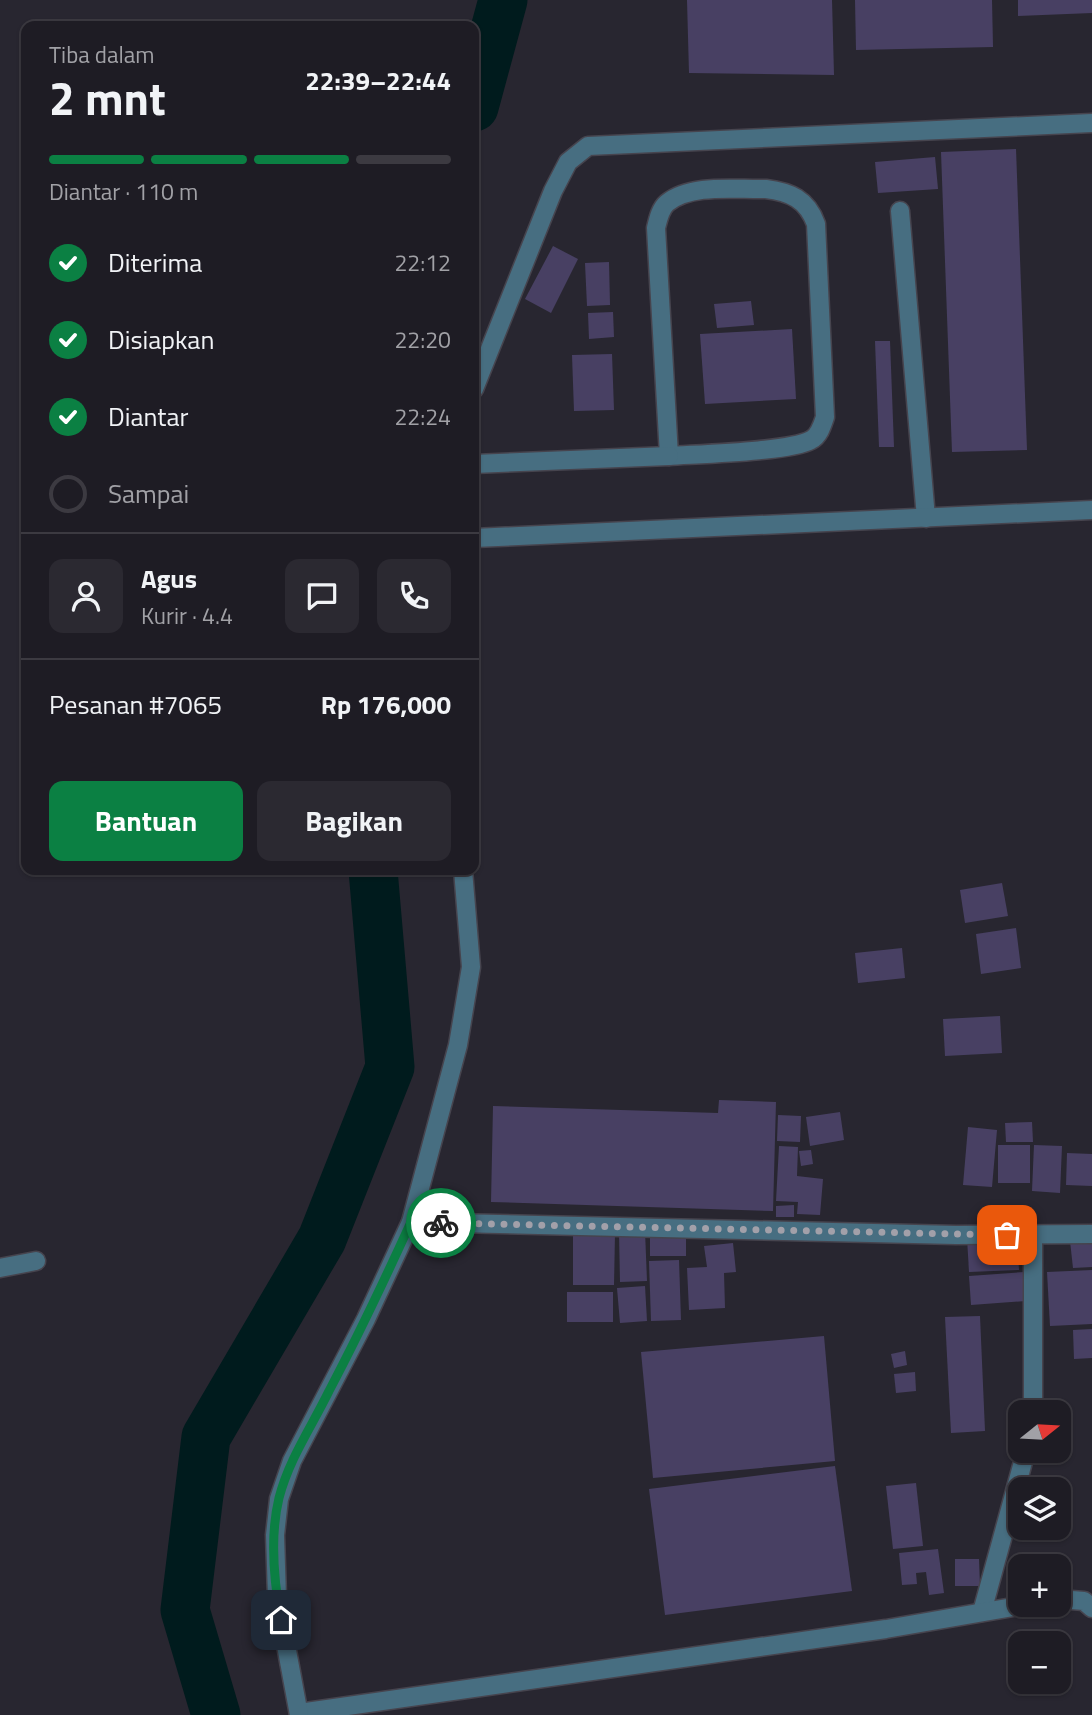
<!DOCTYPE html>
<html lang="id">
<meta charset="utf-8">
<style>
body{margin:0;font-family:"Titillium Web",sans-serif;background:#2b2931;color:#f1f3f6;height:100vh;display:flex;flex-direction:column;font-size:26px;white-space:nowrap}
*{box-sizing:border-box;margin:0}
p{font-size:23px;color:#a1a1a6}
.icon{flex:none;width:38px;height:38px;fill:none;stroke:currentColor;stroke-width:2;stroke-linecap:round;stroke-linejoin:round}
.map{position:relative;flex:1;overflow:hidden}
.details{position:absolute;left:21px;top:21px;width:458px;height:854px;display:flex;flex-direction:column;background:#1e1c24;border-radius:14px;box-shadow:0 2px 5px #0004,0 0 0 2px #3c3a41}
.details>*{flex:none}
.needle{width:46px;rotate:72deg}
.tools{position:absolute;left:1008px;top:1400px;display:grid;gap:14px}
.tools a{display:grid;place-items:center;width:63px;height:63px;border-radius:14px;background:#1e1c24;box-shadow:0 2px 5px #0004,0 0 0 2px #3c3a41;font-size:35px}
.pin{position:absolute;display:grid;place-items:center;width:60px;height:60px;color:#fff;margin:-30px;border-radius:14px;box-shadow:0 4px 10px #0006}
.courier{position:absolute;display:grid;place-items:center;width:70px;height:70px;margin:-35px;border:5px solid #0b8043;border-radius:50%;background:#fff;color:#222;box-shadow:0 2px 9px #0007}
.overview em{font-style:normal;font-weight:700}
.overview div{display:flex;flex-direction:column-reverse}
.overview{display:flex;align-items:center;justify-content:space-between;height:119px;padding:0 28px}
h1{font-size:46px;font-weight:700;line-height:52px}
.bar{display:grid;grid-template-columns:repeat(4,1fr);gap:10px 7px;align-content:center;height:84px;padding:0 28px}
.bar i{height:9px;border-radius:5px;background:#3c3a41}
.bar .on{background:#0b8043}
.bar p{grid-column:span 4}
.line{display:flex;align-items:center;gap:18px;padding:0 28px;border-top:2px solid #3c3a41}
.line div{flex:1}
.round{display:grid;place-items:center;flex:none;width:74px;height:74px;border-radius:14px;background:#2b2931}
ol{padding:0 28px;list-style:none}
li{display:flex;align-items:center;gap:21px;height:77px}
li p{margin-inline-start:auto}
li .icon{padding:7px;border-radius:50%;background:#0b8043;color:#fff;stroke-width:4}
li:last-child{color:#a1a1a6}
li i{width:38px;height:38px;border:4px solid #3c3a41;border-radius:50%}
.button{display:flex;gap:14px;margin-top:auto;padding:14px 28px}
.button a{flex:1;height:80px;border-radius:14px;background:#0b8043;color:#fff;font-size:28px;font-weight:700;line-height:80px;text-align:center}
.button a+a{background:#2b2931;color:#f1f3f6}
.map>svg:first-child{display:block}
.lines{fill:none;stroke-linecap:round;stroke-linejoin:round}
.river{stroke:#001b1d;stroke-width:49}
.building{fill:#484063}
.minor-casing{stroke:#46444e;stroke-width:21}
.minor{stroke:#476e81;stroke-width:18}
.done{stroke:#a2a0a9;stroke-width:7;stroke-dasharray:0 12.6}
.route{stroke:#0b8043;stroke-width:9}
</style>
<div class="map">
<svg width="1092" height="1715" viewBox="0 0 1092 1715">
<rect width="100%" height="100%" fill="#282630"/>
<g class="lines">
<g class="river">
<path d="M474,107L503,0"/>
<path d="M216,1715L185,1610L206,1437L322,1239L390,1067L373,870"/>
</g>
</g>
<g class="building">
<path d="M687,0H832L834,75L689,73Z"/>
<path d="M855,0H992L993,47L856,50Z"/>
<path d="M1018,0H1092V13L1018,16Z"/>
<path d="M1016,149L1027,450L952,452L941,152Z"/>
<path d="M935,157L938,189L878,193L875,162Z"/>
<path d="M553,246L578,259L551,313L525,299Z"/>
<path d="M609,262L610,305L587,306L585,263Z"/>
<path d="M751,301L754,325L717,328L714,304Z"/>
<path d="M613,312L614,337L589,339L588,313Z"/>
<path d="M792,329L796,399L705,404L700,334Z"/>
<path d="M875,341H890L894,447H879Z"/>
<path d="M612,354L614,410L574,411L572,355Z"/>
<path d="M1002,883L1008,916L965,923L960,890Z"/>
<path d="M1016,928L1021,968L981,974L976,934Z"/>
<path d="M902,948L905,978L858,983L855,953Z"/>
<path d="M1000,1016L1002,1053L945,1056L943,1019Z"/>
<path d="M719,1100L776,1102L773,1211L491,1202L493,1106L718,1113Z"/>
<path d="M840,1112L844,1140L810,1146L806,1117Z"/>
<path d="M778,1115L801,1116L800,1142L777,1141Z"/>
<path d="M1032,1122L1033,1142H1006L1005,1123Z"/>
<path d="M968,1127L997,1130L992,1187L963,1185Z"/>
<rect x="998" y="1145" width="32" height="38"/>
<path d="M1034,1145L1062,1146L1060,1193L1032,1191Z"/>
<path d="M779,1146L798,1147L797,1176L823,1179L820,1215L797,1214L798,1202L776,1201Z"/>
<path d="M811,1150L813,1164L801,1166L799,1151Z"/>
<path d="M1067,1153L1092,1154V1186L1066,1185Z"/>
<path d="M794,1205V1217H776V1206Z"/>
<path d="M645,1231L647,1281L620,1282L619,1232Z"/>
<path d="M573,1233H615L614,1285H573Z"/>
<rect x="650" y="1233" width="36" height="23"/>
<path d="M1017,1236L1019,1270L969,1272L967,1238Z"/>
<path d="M1092,1239V1267L1073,1268L1070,1241Z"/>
<path d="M733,1243L736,1272L724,1273L725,1308L689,1310L687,1268L707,1267L704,1246Z"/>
<path d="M679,1260L681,1320L651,1321L649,1261Z"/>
<path d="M1092,1270V1324L1050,1326L1047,1272Z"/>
<path d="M1024,1272L1026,1301L971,1305L969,1276Z"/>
<path d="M645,1286L647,1321L620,1323L617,1288Z"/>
<rect x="567" y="1292" width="46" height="30"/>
<path d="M980,1316L985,1431L951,1433L945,1317Z"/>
<path d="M1092,1329V1358L1074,1359L1073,1330Z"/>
<path d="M824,1336L835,1461L653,1478L641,1352Z"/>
<path d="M905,1351L907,1365L894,1368L891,1354Z"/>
<path d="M915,1372L916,1391L896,1393L894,1374Z"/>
<path d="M835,1466L852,1591L665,1615L649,1489Z"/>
<path d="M916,1483L923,1546L893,1549L886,1486Z"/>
<path d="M938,1549L944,1593L929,1595L926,1572L916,1573L917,1584L902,1585L899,1553Z"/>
<path d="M955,1559H979L980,1586H955Z"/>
</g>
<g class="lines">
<defs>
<g id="minor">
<path d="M766,189C790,192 807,199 816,224L825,417C822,426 819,436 811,440C789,452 698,454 669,456L656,228C658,220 660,209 667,203C691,183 737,190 766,189Z"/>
<path d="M900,211L926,518"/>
<path d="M474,389L553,191L568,162L588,146L1092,123"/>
<path d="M474,464L669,456"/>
<path d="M474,538L1092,510"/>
<path d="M411,1222L956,1235L1092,1234"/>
<path d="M0,1268L36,1261"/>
<path d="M1033,1412V1235"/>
<path d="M1059,1599L1084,1601L1092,1608"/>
<path d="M982,1612L1026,1451"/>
<path d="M299,1713L886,1629L1025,1605"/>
<path d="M299,1715L277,1597L275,1535L279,1499L292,1461L366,1319L411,1222L458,1045L471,967L463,870"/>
</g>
</defs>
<use href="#minor" class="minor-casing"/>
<use href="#minor" class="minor"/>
</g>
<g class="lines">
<path class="done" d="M441,1223L1007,1235"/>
<path class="route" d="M281,1620C274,1582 270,1535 279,1498C289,1459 312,1426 329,1391C358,1336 385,1279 411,1222L441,1223"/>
</g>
</svg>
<div class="tools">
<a><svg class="needle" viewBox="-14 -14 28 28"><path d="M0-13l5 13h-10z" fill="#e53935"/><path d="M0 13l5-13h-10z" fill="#a1a1a6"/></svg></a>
<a><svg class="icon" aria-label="layers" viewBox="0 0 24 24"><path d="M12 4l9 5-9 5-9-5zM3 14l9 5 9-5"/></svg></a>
<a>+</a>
<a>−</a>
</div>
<div class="pin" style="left:1007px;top:1235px;background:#ea580c"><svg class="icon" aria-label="bag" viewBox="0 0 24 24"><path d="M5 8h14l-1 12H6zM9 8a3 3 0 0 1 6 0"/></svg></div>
<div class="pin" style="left:281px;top:1620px;background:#1f2937"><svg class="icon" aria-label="home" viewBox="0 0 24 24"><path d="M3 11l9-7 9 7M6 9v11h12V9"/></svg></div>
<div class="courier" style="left:441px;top:1223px"><svg class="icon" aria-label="bike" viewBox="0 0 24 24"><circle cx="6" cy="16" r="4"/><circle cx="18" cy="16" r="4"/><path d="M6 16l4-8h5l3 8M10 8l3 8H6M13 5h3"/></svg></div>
<section class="details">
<div class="overview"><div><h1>2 mnt</h1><p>Tiba dalam</p></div><em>22:39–22:44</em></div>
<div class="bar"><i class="on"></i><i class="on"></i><i class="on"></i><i></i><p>Diantar · 110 m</p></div>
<ol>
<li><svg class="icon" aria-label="check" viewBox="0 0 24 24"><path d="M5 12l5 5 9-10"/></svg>Diterima<p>22:12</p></li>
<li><svg class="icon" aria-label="check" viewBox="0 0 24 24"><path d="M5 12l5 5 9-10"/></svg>Disiapkan<p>22:20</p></li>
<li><svg class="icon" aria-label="check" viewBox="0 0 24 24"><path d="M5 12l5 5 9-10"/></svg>Diantar<p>22:24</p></li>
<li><i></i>Sampai</li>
</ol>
<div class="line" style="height:126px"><a class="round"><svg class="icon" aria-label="person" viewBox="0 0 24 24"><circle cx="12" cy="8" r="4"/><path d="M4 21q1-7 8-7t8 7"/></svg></a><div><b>Agus</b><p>Kurir · 4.4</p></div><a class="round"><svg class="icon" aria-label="chat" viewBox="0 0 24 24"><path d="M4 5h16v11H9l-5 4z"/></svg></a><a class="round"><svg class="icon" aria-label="phone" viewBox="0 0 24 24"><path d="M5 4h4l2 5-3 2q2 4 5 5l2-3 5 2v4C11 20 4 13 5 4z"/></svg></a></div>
<div class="line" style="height:91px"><div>Pesanan #7065</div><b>Rp 176,000</b></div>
<div class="button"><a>Bantuan</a><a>Bagikan</a></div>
</section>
</div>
